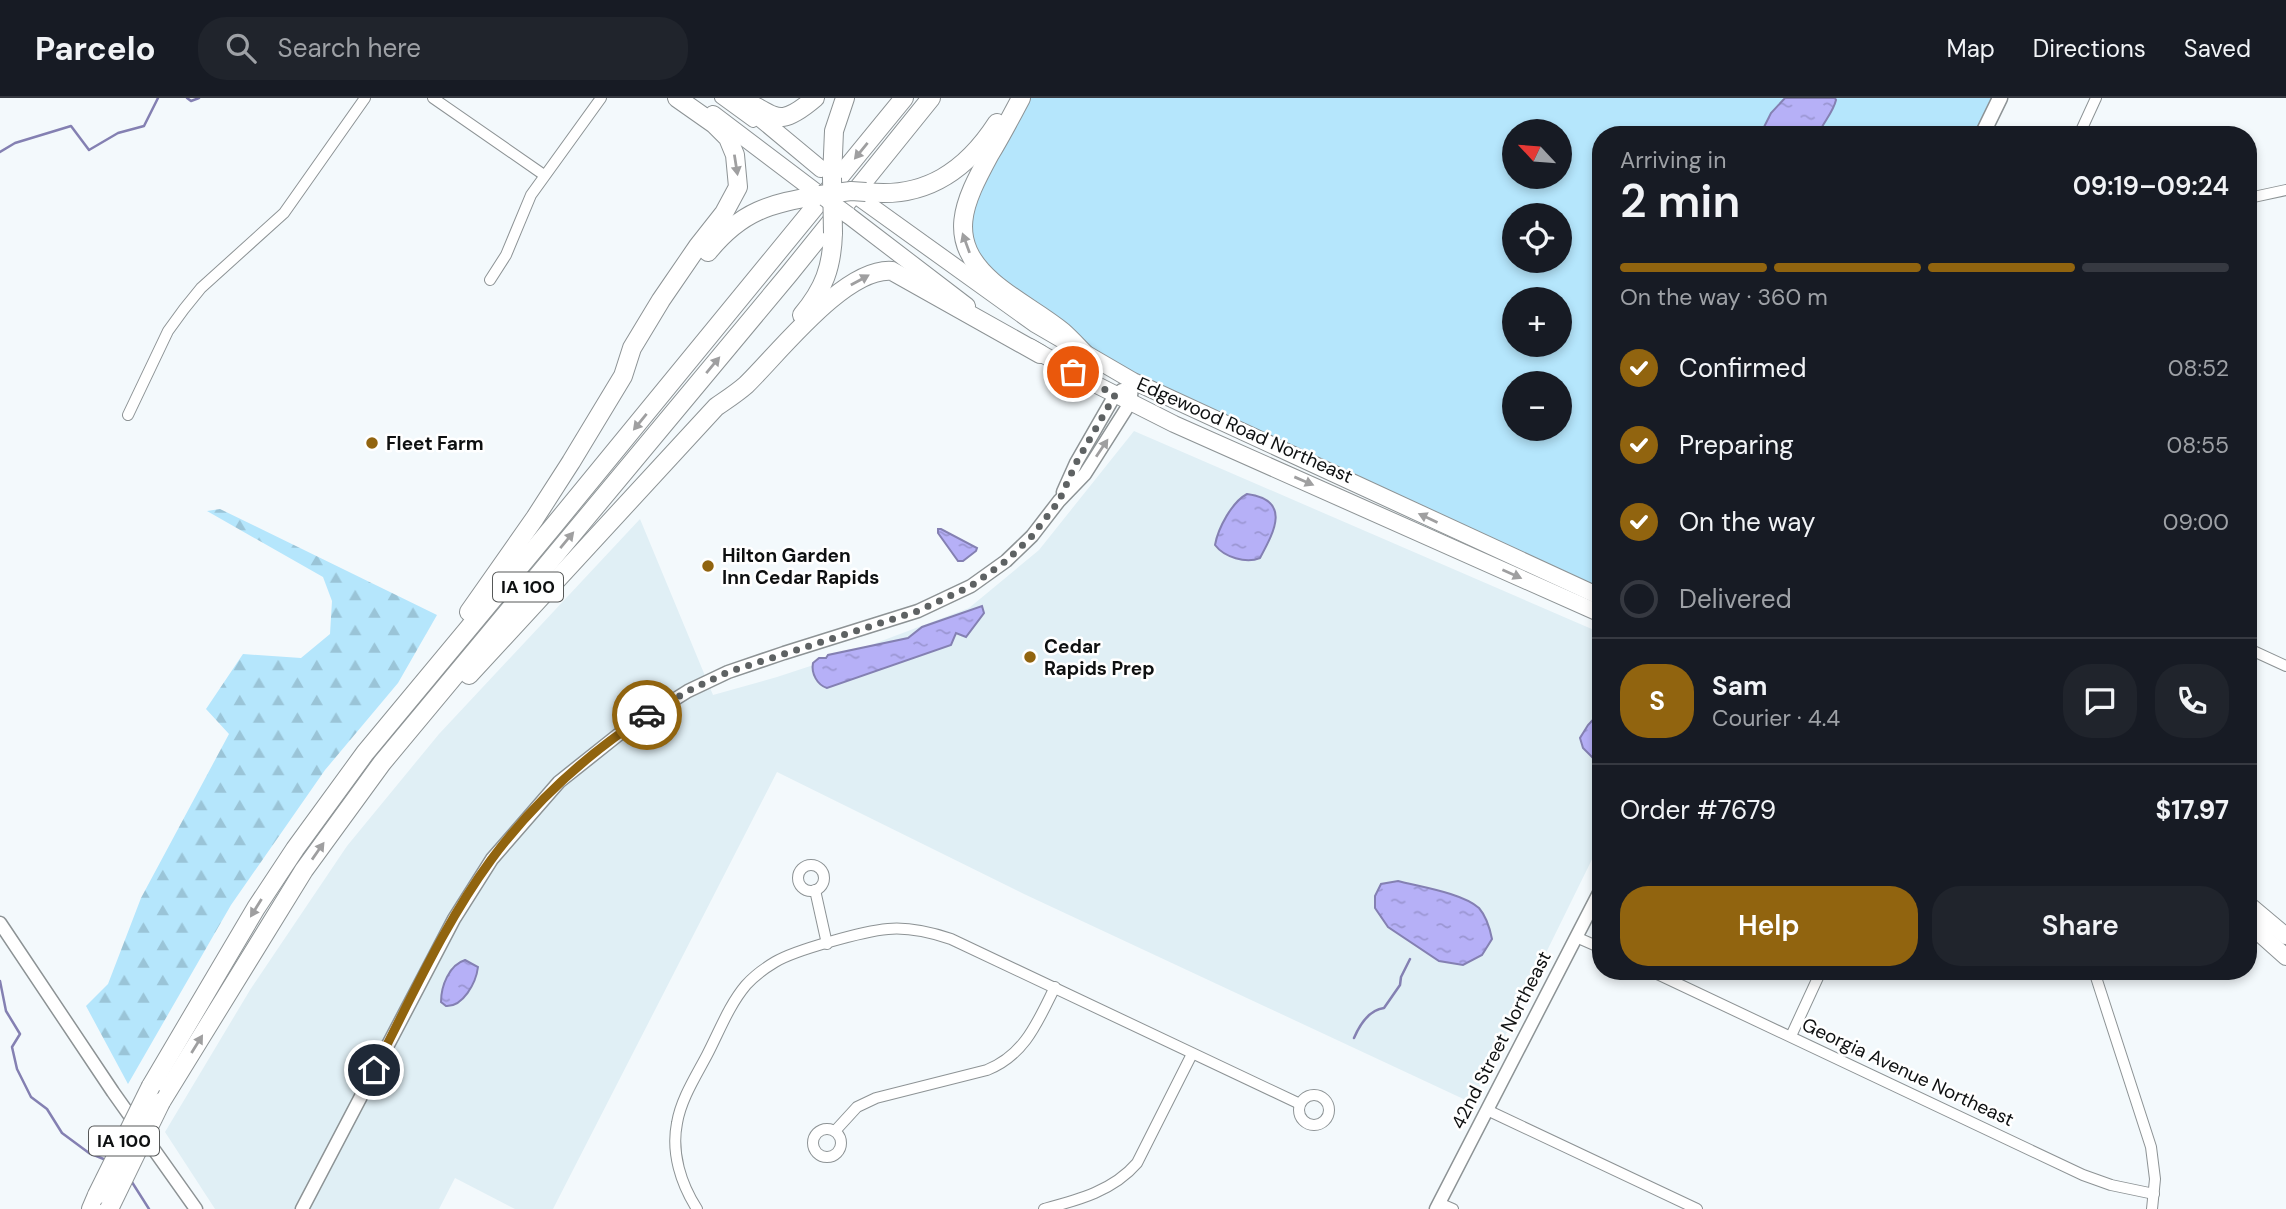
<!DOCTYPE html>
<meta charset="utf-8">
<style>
body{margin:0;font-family:"DM Sans",sans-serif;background:#20242c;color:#f1f3f6;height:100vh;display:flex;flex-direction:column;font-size:26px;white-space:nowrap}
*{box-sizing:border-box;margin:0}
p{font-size:23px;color:#9ea1a6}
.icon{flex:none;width:38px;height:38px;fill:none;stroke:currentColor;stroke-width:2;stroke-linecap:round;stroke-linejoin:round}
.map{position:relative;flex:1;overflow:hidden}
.drawer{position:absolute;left:1592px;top:28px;width:665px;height:854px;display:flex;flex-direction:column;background:#171b24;border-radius:28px;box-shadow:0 4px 10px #0003}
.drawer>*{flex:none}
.needle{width:46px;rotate:296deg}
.fabs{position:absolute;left:1502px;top:21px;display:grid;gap:14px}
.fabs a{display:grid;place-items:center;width:70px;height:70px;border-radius:50%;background:#171b24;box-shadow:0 4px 10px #0003;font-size:35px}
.pin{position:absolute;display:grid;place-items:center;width:60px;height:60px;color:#fff;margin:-30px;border:4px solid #fff;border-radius:50%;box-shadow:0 2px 7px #0007}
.courier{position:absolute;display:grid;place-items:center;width:70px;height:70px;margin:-35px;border:5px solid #91640f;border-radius:50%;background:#fff;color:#222;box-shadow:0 2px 9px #0007}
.overview em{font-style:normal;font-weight:600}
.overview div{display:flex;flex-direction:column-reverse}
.overview{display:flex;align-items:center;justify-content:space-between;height:119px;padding:0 28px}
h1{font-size:46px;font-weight:600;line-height:52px}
.bar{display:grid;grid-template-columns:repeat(4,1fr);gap:10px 7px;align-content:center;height:84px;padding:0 28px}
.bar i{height:9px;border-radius:5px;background:#363941}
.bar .on{background:#91640f}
.bar p{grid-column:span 4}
.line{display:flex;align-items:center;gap:18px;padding:0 28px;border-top:2px solid #363941}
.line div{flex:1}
.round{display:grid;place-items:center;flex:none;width:74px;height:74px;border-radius:28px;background:#20242c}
ol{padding:0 28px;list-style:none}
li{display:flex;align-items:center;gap:21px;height:77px}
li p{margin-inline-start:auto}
li .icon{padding:7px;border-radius:50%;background:#91640f;color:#fff;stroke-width:4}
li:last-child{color:#9ea1a6}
li i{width:38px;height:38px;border:4px solid #363941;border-radius:50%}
.cta{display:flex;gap:14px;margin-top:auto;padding:14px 28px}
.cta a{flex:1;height:80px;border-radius:28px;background:#91640f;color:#fff;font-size:28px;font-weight:600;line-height:80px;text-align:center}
.cta a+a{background:#20242c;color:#f1f3f6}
header{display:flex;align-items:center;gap:42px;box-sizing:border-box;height:98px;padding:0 35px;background:#171b24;border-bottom:2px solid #363941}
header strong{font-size:33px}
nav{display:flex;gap:38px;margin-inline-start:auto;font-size:24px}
.search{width:490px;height:63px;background:#20242c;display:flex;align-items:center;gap:18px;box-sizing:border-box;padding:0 24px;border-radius:28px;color:#9ea1a6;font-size:26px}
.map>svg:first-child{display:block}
.built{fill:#e0eff5}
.grass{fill:#b5e6fc;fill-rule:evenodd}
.forest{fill:url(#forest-firs)}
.water{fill:url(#water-ripples);stroke:#8480b2;stroke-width:2}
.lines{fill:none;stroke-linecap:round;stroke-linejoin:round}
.stream{stroke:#8480b2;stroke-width:2.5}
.minor-casing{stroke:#8d9395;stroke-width:12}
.tertiary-casing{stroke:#8d9395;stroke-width:15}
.secondary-casing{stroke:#8d9395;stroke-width:17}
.primary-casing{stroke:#8d9395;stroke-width:18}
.motorway-casing{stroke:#8d9395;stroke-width:20}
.minor{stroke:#fff;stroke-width:10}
.tertiary{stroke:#fff;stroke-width:12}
.secondary{stroke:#fff;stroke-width:14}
.primary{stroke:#fff;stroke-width:16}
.motorway{stroke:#fff;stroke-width:18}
.primary-bridge-casing{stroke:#8d9395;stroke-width:18;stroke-linecap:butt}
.motorway-bridge-casing{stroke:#8d9395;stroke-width:20;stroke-linecap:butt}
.primary-bridge{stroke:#fff;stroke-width:16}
.motorway-bridge{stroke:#fff;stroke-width:18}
.oneway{fill:#9f9fa0}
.done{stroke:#5e6263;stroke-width:7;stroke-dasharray:0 12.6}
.route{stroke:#91640f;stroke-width:9}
.poi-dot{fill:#91640f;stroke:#fff;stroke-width:2.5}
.labels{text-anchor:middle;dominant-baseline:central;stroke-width:5;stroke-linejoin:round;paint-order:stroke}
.shield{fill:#fff;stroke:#565858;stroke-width:2}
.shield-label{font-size:18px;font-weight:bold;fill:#0e1011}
.street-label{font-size:19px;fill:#0e1011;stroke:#fff}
.poi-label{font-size:19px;font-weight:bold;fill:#0e1011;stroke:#fff;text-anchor:start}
</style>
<header>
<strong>Parcelo</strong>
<div class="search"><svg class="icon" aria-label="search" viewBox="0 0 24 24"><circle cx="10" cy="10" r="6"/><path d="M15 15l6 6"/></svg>Search here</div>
<nav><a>Map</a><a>Directions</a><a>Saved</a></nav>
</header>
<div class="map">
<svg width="2286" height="1111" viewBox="0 0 2286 1111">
<defs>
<pattern id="forest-firs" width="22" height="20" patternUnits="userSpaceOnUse" patternTransform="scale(1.75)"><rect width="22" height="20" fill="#b5e6fc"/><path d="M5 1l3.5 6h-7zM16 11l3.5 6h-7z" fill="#9ac4d7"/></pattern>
<pattern id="water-ripples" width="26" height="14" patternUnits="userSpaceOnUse" patternTransform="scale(1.75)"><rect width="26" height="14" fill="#b6b0f7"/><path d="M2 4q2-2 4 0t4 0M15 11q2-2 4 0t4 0" fill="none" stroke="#9b96d3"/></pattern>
</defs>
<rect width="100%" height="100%" fill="#f3f9fc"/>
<path class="built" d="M1134,333L1601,535V743L1472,1005L1024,796L777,674L553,1111H515L455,1080L439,1111H215L165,1034L250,892L347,748L439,636L640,421L713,597L777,579L847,556L969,510L1039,452Z"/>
<path class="grass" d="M1028,0H2000L1982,37H1601V499L1143,288L976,166L964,110ZM1514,33H1559V79H1514ZM1514,117H1559V163H1514ZM1514,201H1559V247H1514ZM1514,285H1559V331H1514Z"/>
<path class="forest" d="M220,411L437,517L398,585L325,672L231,807L128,986L86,908L108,886L141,800L229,636L206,611L243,556L301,560L330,536L332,503L323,479L207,413Z"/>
<g class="water">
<path d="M1785,0H1835L1836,2C1833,15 1823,24 1818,37H1760L1771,15Z"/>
<path d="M1247,396C1292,402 1274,434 1260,460C1246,466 1224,459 1215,447C1218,430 1232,404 1247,396Z"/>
<path d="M938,431H941L977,450L976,453L963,463H958L938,435Z"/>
<path d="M982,508L984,515L966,539L956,535L951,547L827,590C817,587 811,575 813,565L819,560H826L828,557L908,540L922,529Z"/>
<path d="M1601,613V671L1600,667L1583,650L1580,640L1588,627Z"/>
<path d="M1398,783C1421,789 1462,795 1479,810C1486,818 1490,831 1492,841L1482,857L1463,867L1439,863L1388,829L1375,810V798L1381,786Z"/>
<path d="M465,862L478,869C476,885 463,909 446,908L441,904C441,888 449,867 465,862Z"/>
</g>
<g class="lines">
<g class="stream">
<path d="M187,0L191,3L199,0"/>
<path d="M0,54L15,45L71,28L89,52L118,35L144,28L158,0"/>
<path d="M0,883L6,913L20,936L12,949L17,971L31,999L47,1011L62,1035L89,1055L106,1062"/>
<path d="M1354,940C1360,926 1369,912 1384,910L1400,887L1401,879L1410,861"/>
<path d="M130,1081L149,1111"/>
</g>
<defs>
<g id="minor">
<path d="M433,0L544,77"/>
<path d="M720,0L753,24"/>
<path d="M2079,37L2096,0"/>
<path d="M2249,100L2286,92"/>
<path d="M490,182L506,157L531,97L601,0"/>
<path d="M128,317L168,233L184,211L201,190L284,115L365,0"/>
<path d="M2249,551L2286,568"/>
<circle cx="811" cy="780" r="13"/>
<path d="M815,792L827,846"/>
<path d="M1576,839L1601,850"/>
<path d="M1651,873L2083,1077L2111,1087L2154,1096"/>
<path d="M2094,873L2151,1049L2155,1081L2152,1111"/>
<path d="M1791,938L1821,873"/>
<circle cx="1314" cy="1012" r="15"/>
<path d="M1487,1012L1697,1111"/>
<circle cx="827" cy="1045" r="14"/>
<path d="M835,1033L857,1009L876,1000L987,972C1025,957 1038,923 1055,889"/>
<path d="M1439,1105L1453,1111"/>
<path d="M697,1111C681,1086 671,1055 677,1025C681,1001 696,978 707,957C719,934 729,907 746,887C754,878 765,870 775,864C795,852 864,833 888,831C909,829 930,834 951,841L1300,1006"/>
<path d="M1044,1111C1078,1102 1113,1093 1137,1065L1192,956"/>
</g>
<g id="tertiary">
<path d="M1063,394L1076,365L1115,297L1122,292"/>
<path d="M0,825L113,994L196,1111"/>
<path d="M302,1111L454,821L492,761L559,684L618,637L688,593L728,574L784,555L918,513L971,488L1006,463L1032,438L1059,403L1085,376L1130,305L1133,283"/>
<path d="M1436,1111L1601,791"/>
</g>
<path id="secondary" d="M1982,37L2000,0"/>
<g id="primary">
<path d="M750,12L821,71"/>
<path d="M713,16L820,97"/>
<path d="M861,101L1035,226L1133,283L1601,499"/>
<path d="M848,117L967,208"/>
<path d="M1030,249L1087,282L1174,326L1601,516"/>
<path d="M2249,807L2286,838"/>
<path d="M2249,826L2286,859"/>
</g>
<g id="motorway">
<path d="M737,0C777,15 775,34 815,0"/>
<path d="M1021,0C1011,19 1001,38 990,56C964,104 944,142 993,184C1015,203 1041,216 1063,234C1071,241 1078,249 1086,257"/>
<path d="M832,80L834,33L845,0"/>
<path d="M866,94C925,101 966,73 997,25"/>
<path d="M708,154C742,112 770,106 820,97"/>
<path d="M802,217C824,191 832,169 833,135"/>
<path d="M469,514L535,420L571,364L623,278L632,250L661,202L698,148L724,115L738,89L735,57L728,40L714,26L677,0"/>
<path d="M469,577L716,309C726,302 737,295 746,287C779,255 845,169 892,173L1040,256"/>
<path d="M151,988L256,810L295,751L365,655L556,425L904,0"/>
<path d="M161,1004L304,772L382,665L789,176L931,0"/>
<path d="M91,1111L97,1097"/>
</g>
</defs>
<use href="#minor" class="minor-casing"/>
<use href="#tertiary" class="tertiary-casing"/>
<use href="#secondary" class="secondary-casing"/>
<use href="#primary" class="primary-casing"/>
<use href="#motorway" class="motorway-casing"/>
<use href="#minor" class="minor"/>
<use href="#tertiary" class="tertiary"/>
<use href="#secondary" class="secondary"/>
<use href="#primary" class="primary"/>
<use href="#motorway" class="motorway"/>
<defs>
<path id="primary-bridge" d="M825,100L848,117"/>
<g id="motorway-bridge">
<path d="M832,80L833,135"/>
<path d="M820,97L851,93L866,94"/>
<path d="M97,1097L151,988"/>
<path d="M109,1111L161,1004"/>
</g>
</defs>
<use href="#primary-bridge" class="primary-bridge-casing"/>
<use href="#motorway-bridge" class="motorway-bridge-casing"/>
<use href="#primary-bridge" class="primary-bridge"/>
<use href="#motorway-bridge" class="motorway-bridge"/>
</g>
<defs><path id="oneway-solid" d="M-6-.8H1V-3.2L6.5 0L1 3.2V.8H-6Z" transform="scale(1.75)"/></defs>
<g class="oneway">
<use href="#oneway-solid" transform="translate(861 53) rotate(129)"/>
<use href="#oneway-solid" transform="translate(736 67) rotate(81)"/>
<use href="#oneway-solid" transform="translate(966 145) rotate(-110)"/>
<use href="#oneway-solid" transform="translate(860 182) rotate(-29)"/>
<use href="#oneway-solid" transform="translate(713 267) rotate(-50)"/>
<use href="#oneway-solid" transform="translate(640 324) rotate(129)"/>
<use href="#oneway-solid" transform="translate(1102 350) rotate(-56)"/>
<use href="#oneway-solid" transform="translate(1304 383) rotate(23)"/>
<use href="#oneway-solid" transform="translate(1428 420) rotate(-155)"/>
<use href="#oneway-solid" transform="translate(567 442) rotate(-50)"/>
<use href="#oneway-solid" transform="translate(1512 476) rotate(24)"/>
<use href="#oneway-solid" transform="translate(318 753) rotate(-55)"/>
<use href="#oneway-solid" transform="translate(256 810) rotate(122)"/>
<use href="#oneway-solid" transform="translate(197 946) rotate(-58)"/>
</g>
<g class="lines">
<path class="done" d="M647,617L688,593L728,574L918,513L971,488L1006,463L1032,438L1059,403L1076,365L1115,297L1073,274"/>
<path class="route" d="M374,972C411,901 444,826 491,762C534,704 587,656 647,617"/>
</g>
<g class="poi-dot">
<circle cx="372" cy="345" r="7"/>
<circle cx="708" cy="468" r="7"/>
<circle cx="1030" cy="559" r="7"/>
</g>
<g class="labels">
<g class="shield">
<rect x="493" y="474.5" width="70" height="29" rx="5"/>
<rect x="89" y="1028.5" width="70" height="29" rx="5"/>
</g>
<g class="shield-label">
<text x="528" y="489">IA 100</text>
<text x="124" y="1043">IA 100</text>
</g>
<g class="street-label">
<text transform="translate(1245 332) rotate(24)">Edgewood Road Northeast</text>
<text transform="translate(1501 942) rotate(-63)">42nd Street Northeast</text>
<text transform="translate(1908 974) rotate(25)">Georgia Avenue Northeast</text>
</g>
<g class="poi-label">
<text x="386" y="345">Fleet Farm</text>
<text x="722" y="457">Hilton Garden<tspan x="722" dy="22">Inn Cedar Rapids</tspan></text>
<text x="1044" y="548">Cedar<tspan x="1044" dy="22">Rapids Prep</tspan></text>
</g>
</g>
</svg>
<div class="fabs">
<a><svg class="needle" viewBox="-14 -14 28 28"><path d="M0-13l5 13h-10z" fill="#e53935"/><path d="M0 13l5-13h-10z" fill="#9ea1a6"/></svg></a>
<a><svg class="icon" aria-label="locate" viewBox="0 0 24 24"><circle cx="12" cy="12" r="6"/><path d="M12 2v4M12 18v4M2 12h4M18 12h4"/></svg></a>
<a>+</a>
<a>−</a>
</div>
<div class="pin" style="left:1073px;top:274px;background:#ea580c"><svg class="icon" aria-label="bag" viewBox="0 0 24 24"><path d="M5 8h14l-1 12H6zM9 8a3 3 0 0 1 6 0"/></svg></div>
<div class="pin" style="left:374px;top:972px;background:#1f2937"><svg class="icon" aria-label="home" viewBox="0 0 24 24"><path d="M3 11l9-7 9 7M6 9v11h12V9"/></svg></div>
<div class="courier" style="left:647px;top:617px"><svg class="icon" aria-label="car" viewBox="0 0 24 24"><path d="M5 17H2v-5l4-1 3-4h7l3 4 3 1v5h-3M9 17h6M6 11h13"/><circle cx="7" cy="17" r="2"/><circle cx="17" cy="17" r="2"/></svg></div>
<section class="drawer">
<div class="overview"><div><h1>2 min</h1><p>Arriving in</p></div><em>09:19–09:24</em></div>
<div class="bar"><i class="on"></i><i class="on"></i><i class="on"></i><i></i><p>On the way · 360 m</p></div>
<ol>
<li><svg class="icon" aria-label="check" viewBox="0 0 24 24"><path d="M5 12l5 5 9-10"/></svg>Confirmed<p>08:52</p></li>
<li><svg class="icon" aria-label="check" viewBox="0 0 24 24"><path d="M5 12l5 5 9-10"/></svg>Preparing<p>08:55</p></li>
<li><svg class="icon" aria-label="check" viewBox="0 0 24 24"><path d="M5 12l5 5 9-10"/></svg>On the way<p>09:00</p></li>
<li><i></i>Delivered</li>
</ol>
<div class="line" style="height:126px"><b class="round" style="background:#91640f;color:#fff">S</b><div><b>Sam</b><p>Courier · 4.4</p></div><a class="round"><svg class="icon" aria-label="chat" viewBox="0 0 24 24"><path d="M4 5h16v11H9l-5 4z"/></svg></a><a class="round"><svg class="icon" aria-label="phone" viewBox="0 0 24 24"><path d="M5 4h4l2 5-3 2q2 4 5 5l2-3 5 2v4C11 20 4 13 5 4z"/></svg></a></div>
<div class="line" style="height:91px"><div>Order #7679</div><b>$17.97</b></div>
<div class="cta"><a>Help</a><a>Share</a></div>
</section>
</div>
